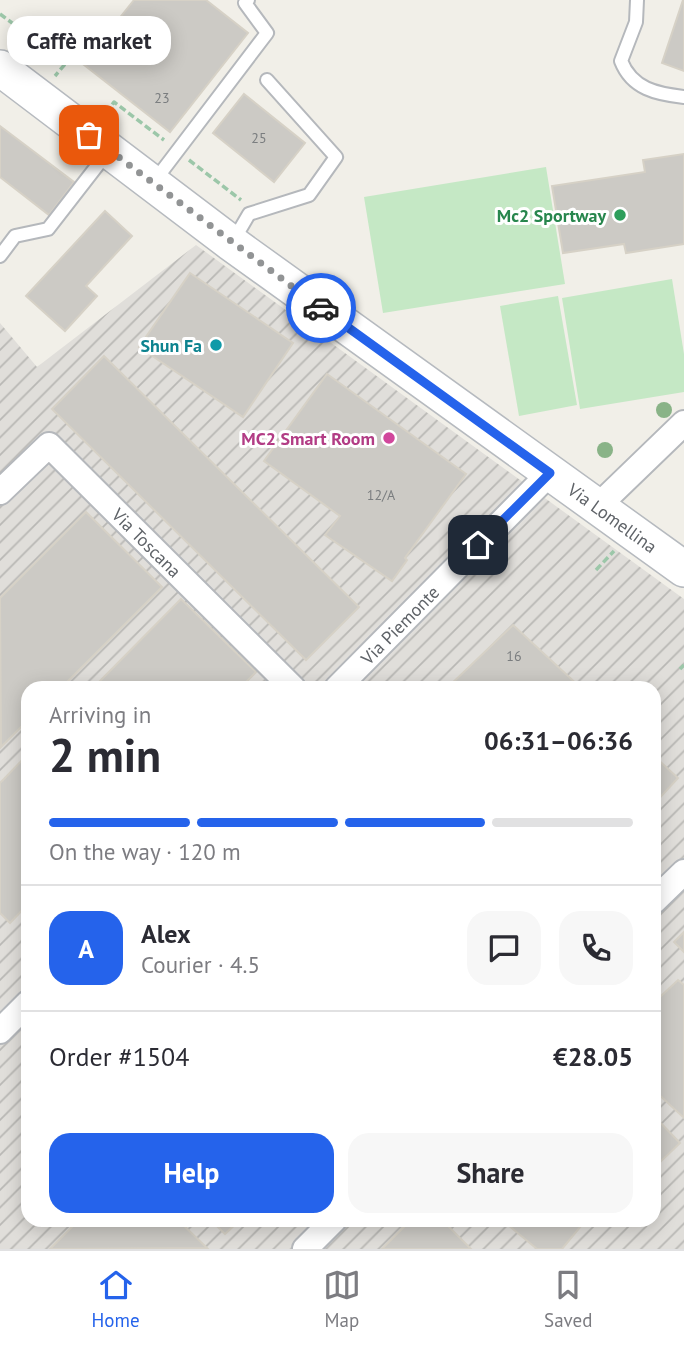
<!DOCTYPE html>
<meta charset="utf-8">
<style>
body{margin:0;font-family:"PT Sans",sans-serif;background:#f7f7f7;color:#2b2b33;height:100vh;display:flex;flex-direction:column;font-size:26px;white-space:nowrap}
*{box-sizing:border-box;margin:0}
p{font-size:23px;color:#7c7c81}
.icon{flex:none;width:38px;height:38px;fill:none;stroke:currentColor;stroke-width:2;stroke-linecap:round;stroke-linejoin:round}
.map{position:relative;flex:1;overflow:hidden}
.details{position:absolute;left:21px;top:681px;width:640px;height:546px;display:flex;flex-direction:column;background:#fff;border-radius:21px;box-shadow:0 4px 18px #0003}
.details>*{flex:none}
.pin{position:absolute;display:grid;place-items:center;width:60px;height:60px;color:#fff;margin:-30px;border-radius:14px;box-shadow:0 4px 10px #0006}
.courier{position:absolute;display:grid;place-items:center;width:70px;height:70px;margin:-35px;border:5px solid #2563eb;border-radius:50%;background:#fff;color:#222;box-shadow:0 2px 9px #0007}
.bubble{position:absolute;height:49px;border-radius:21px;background:#fff;box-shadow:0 4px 18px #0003;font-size:23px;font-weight:700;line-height:49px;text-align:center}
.headline em{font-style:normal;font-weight:700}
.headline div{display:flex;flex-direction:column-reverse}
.headline{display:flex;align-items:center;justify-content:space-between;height:119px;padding:0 28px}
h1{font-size:46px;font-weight:700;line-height:52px}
.bar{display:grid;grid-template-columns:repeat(4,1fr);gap:10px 7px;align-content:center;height:84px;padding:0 28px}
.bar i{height:9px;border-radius:5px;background:#e1e1e2}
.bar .on{background:#2563eb}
.bar p{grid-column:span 4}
.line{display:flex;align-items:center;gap:18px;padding:0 28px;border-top:2px solid #e1e1e2}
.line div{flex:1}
.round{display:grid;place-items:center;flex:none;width:74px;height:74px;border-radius:21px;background:#f7f7f7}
.action{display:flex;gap:14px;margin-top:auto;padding:14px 28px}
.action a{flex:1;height:80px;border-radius:21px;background:#2563eb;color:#fff;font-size:28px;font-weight:700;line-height:80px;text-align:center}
.action a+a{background:#f7f7f7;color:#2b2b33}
.dock{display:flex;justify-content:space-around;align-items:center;height:98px;border-top:2px solid #e1e1e2;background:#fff;font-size:19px;color:#7c7c81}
.dock a{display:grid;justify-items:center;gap:4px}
.dock .on{color:#2563eb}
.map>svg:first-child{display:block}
.industrial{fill:url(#industrial-furrows);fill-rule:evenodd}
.pitch{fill:#c5e8c5}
.building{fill:#cccac5;stroke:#d6d1c6;stroke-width:2}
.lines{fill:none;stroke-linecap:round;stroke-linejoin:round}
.service-casing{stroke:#b5b8bc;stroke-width:16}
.minor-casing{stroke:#b5b8bc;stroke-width:28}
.secondary-casing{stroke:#b6babf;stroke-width:38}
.path{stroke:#9cc7a9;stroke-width:3.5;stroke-dasharray:7 3.5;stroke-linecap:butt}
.service{stroke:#fff;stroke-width:12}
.minor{stroke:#fff;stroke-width:24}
.secondary{stroke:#fff;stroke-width:35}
.tree{fill:#89b387}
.done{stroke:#929495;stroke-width:7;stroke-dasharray:0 12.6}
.route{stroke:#2563eb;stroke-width:9}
.leisure-dot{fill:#2e9e5b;stroke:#fff;stroke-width:2.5}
.culture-dot{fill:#0f9aa8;stroke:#fff;stroke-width:2.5}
.hotel-dot{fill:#d1479c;stroke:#fff;stroke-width:2.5}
.labels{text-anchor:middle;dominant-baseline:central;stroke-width:6;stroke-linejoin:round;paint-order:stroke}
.number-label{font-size:14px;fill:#7a7d7f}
.leisure-label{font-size:18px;font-weight:bold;fill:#27864d;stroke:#fff;text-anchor:end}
.culture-label{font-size:18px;font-weight:bold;fill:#0d838f;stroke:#fff;text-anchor:end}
.hotel-label{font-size:18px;font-weight:bold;fill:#b23c85;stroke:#fff;text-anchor:end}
.street-label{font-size:18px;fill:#5f6368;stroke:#fff}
</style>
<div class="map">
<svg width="684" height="1249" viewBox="0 0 684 1249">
<defs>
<pattern id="industrial-furrows" width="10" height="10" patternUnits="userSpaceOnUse" patternTransform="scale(1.75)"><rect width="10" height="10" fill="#e0deda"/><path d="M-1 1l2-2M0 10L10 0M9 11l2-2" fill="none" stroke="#b9b8b5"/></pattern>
</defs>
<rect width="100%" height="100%" fill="#f1efe8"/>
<path class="industrial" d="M196,245L684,599V1249H0V323L37,367ZM28,688H654V1220H28Z"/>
<g class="pitch">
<path d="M546,167L565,284L383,313L364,197Z"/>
<path d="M672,279L684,354V392L580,409L562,298Z"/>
<path d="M558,296L577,405L519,416L500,306Z"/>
</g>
<g class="building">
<path d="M134,0H206L248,33L170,132L83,64Z"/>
<path d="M683,0H684V71L662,63Z"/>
<path d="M244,94L305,143L274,182L213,133Z"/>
<path d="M0,126L74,182L49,215L0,177Z"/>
<path d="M684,154V244L626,253L624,244L563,253L552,186L645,172L643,160Z"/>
<path d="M105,211L132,236L86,286L97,296L65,331L26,296Z"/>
<path d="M190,273L293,343L243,417L139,347Z"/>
<path d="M104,356L359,607L306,660L52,409Z"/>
<path d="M327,374L466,474L405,558L407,560L392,581L325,535L340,516L264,461Z"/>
<path d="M86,512L162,587L61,688H28V720L1,747L0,598Z"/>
<path d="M181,599L256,672L240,688H93Z"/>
<path d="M513,625L581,688H447Z"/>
<path d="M28,754V904L10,923L0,913V783Z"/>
<path d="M654,756L678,778L654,804Z"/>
<path d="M684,932V952L674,942Z"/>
<path d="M678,980L684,985V1118L654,1090V989L661,996Z"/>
<path d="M654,1116L680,1143L654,1168Z"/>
<path d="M79,1220H178L207,1248L50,1249Z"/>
<path d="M211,1220H240L225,1234Z"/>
<path d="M411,1220H442L471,1249H382Z"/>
<path d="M502,1220H586L562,1249H537Z"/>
</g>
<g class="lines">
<defs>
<g id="service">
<path d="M637,0L636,22L621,61C632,89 657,94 684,97"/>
<path d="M153,183L267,33L245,3L248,0"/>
<path d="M232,243L249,214L309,195L336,157L267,80"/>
<path d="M0,256L15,236L48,229L107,153"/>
</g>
<g id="minor">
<path id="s1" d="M0,492L49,445L293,688"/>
<path d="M596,508L684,423"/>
<path id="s2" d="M337,688L550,473"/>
<path d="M654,901L684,872"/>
<path d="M0,1031L28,1003"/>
<path d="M305,1249L334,1220"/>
</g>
<g id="secondary">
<path id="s3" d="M0,68L231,243L684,569"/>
</g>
</defs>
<use href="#service" class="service-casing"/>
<use href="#minor" class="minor-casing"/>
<use href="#secondary" class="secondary-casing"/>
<g class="path">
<path d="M0,14L66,63L55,76"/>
<path d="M106,113L114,102L164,140"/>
<path d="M189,160L241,200"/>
<path d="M596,570L614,551"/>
<path d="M680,669L684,665"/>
</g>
<use href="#service" class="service"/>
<use href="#minor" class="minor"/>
<use href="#secondary" class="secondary"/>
</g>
<g class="tree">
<circle cx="664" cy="410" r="8"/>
<circle cx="605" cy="450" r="8"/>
</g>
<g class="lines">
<path class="done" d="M89,135L321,308"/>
<path class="route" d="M321,308L550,473L478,545"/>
</g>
<circle class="leisure-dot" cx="620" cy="215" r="7"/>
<circle class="culture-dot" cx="216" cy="345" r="7"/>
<circle class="hotel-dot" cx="389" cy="438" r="7"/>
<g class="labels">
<g class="number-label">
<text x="162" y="98">23</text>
<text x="259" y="138">25</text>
<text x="381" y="495">12/A</text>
<text x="514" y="656">16</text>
</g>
<g class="leisure-label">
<text x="606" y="215">Mc2 Sportway</text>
</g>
<g class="culture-label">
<text x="202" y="345">Shun Fa</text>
</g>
<g class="hotel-label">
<text x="375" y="438">MC2 Smart Room</text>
</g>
<g class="street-label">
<text stroke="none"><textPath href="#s3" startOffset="760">Via Lomellina</textPath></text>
<text stroke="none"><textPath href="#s1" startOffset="206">Via Toscana</textPath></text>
<text stroke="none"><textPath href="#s2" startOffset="89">Via Piemonte</textPath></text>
</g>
</g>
</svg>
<div class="pin" style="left:89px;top:135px;background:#ea580c"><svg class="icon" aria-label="bag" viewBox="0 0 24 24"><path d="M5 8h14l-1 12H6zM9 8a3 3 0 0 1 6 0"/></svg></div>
<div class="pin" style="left:478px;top:545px;background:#1f2937"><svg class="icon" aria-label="home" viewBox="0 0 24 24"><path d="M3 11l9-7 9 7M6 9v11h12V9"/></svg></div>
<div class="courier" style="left:321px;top:308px"><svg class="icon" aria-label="car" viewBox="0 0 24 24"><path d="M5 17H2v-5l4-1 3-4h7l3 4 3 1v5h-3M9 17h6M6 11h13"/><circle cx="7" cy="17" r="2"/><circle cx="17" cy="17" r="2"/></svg></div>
<div class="bubble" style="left:7px;top:16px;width:164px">Caffè market</div>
<section class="details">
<div class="headline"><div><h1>2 min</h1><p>Arriving in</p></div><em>06:31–06:36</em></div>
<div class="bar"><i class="on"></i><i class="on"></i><i class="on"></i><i></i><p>On the way · 120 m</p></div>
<div class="line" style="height:126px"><b class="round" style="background:#2563eb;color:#fff">A</b><div><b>Alex</b><p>Courier · 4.5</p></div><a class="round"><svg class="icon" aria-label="chat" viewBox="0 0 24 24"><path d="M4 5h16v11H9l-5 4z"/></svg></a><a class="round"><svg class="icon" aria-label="phone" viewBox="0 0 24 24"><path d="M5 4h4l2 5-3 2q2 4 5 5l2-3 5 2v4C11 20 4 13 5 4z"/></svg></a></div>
<div class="line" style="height:91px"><div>Order #1504</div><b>€28.05</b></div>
<div class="action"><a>Help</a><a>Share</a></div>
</section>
</div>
<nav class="dock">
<a class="on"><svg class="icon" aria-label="home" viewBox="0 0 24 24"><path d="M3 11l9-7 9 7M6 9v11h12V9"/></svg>Home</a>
<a><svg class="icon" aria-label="map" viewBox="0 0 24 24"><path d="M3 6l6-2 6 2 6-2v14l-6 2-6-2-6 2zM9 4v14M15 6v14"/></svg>Map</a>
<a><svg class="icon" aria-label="saved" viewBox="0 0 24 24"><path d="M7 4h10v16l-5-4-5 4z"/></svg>Saved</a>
</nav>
